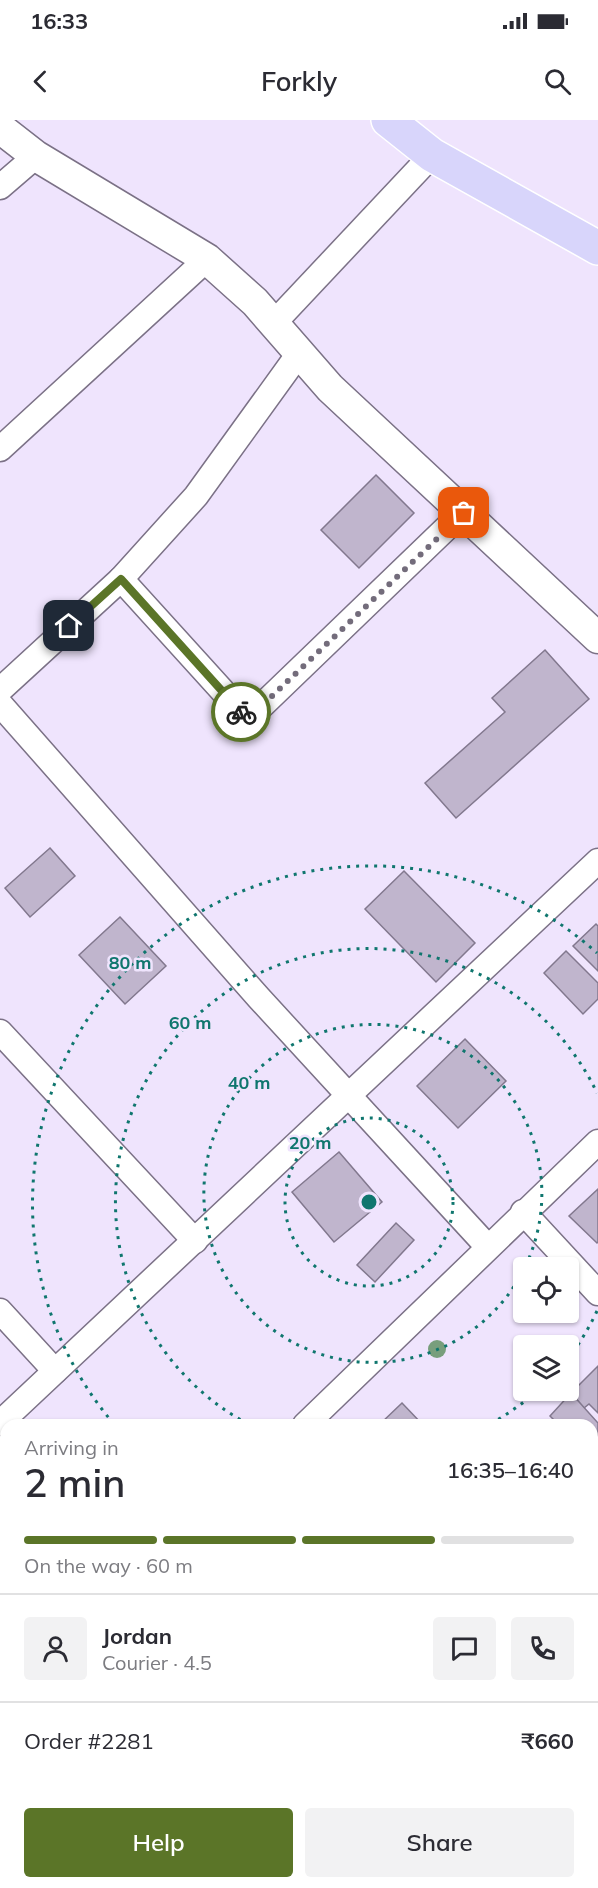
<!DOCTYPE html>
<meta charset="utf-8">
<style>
body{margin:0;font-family:Mulish,sans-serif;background:#f2f2f3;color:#2b2b33;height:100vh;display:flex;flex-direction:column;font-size:22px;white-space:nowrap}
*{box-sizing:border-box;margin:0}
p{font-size:20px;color:#7c7c81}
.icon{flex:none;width:33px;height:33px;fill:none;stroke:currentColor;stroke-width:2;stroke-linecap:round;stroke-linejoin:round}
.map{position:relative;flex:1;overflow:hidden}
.details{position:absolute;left:0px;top:1299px;width:598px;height:470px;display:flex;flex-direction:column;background:#fff;border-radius:18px 18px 0 0;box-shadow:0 2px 4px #0004}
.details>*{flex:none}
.fabs{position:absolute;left:513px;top:1137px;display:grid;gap:12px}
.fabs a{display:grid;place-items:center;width:66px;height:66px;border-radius:6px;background:#fff;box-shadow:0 2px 4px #0004;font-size:30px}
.pin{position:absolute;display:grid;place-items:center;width:51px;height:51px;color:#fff;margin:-26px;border-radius:12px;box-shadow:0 3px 9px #0006}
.courier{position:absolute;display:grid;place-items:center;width:60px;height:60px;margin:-30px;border:4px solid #5b7528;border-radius:50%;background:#fff;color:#222;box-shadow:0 2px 8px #0007}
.overview em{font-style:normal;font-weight:600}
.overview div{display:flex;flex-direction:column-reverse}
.overview{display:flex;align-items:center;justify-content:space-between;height:102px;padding:0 24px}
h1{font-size:39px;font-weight:600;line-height:45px}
.bar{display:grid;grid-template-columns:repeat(4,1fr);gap:9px 6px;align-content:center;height:72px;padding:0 24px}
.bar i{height:8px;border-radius:4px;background:#e1e1e2}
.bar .selected{background:#5b7528}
.bar p{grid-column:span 4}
.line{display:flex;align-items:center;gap:15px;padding:0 24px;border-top:2px solid #e1e1e2}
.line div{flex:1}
.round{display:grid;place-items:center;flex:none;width:63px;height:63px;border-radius:6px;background:#f2f2f3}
.cta{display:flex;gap:12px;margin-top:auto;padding:12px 24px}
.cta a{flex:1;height:69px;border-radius:6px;background:#5b7528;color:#fff;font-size:24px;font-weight:600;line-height:69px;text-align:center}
.cta a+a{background:#f2f2f3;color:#2b2b33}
.status{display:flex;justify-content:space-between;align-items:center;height:42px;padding:0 30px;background:#fff;direction:ltr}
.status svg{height:16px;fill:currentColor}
header{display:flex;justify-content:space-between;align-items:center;height:78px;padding:0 24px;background:#fff;font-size:27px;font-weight:600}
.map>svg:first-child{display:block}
.building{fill:#c0b5cd;stroke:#82788e;stroke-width:1.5}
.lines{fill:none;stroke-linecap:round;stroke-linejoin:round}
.minor-casing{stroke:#7b7186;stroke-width:27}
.tertiary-casing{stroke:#7b7186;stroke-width:33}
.primary-casing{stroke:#fff;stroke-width:36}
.minor{stroke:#fff;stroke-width:24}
.tertiary{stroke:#fff;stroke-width:30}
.primary{stroke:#d8d5fb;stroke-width:33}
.tree{fill:#789e7c}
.done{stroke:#736c7b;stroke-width:6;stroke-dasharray:0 10.8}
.route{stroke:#5b7528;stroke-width:8}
.ring{fill:none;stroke:#0f766e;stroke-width:3;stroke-dasharray:3 6}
.centre{fill:#0f766e;stroke:#efe4fd;stroke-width:3}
.ring-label{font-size:18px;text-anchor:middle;font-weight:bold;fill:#0f766e;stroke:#efe4fd;stroke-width:5;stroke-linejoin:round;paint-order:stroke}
</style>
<div class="status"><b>16:33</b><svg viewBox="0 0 49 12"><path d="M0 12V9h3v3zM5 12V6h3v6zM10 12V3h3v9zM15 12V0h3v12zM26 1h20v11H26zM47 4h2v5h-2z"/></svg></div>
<header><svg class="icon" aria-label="back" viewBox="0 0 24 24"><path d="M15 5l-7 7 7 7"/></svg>Forkly<svg class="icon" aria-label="search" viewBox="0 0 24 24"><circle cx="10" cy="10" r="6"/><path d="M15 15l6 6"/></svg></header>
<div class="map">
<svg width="598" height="1768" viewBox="0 0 598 1768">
<rect width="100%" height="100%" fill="#efe4fd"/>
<g class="building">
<path d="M376,355L414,393L359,448L321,410Z"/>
<path d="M545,530L589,579L456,698L425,663L505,592L492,578Z"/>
<path d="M50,728L75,756L30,797L5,768Z"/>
<path d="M404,751L475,823L436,862L365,789Z"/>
<path d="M120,797L166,846L125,884L79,835Z"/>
<path d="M596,804L598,806V851L573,826Z"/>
<path d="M566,831L598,863V879L583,894L544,853Z"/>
<path d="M465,919L506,961L458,1008L417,966Z"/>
<path d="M339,1032L382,1082L334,1122L292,1072Z"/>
<path d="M598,1069V1122L597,1123L569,1096Z"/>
<path d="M396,1103L414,1120L375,1162L357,1145Z"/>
<path d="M598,1246V1293L589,1284L584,1288L571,1273Z"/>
<path d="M571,1273L598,1303V1339L594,1343L592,1305H559L550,1296Z"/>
<path d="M402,1283L423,1305H379Z"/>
<path d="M598,1427V1481L592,1485V1431Z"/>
<path d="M0,1645L6,1652V1702L0,1707Z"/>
<path d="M6,1730V1759L0,1752V1736Z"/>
<path d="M10,1762H52L45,1768H15Z"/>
<path d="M93,1762H174L168,1768H87Z"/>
<path d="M214,1762H246L247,1768H219Z"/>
<path d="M335,1762H363L358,1768H340Z"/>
<path d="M373,1762H414L409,1768H376Z"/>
<path d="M440,1762H464L458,1768H446Z"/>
</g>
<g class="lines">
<defs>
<g id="minor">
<path d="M0,67L36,36"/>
<path d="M274,203L432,35"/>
<path d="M0,329L207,139"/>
<path d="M121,459L248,599L463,392"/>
<path d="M0,570L121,459L196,376L300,232"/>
<path d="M0,584L259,878L487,1126"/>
<path d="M0,912L195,1121"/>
<path d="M523,1092L598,1173"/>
<path d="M0,1191L55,1251"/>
<path d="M0,1303L598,741"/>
<path d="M305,1305L598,1022"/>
<path d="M592,1377L598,1373"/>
<path d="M0,1502L6,1509"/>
<path d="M0,1601L6,1595"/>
<path d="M299,1762L304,1768"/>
<path d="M554,1762L560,1768"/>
<path d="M247,1768L253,1762"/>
</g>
<path id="tertiary" d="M0,8L36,36L207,139L255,182L330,268L598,518"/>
<path id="primary" d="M388,0L432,35L598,128"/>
</defs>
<use href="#minor" class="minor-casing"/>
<use href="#tertiary" class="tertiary-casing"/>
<use href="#primary" class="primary-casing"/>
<use href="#minor" class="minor"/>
<use href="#tertiary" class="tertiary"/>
<use href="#primary" class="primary"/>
</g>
<circle class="tree" cx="437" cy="1229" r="9"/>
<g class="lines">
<path class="done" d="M241,592L248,599L464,393"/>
<path class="route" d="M69,506L121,459L241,592"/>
</g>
<g class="ring">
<circle cx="369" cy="1082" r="84"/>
<path d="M523 1151A169 169 0 1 1 525 1147"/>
<path d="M597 1191A253 253 0 0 1 570 1236M537 1271A253 253 0 0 1 490 1304M248 1304A253 253 0 1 1 597 973"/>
<path d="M114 1304A338 338 0 0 1 597 833"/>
</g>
<circle cx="369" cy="1082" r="9" class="centre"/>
<g class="ring-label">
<text x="130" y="849">80 m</text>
<text x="190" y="909">60 m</text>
<text x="249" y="969">40 m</text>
<text x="310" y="1029">20 m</text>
</g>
</svg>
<div class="fabs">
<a><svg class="icon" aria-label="locate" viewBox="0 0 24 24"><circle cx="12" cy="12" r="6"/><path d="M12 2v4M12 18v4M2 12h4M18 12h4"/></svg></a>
<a><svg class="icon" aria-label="layers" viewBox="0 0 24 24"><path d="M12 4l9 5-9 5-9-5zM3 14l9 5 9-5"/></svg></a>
</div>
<div class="pin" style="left:464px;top:393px;background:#ea580c"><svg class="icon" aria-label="bag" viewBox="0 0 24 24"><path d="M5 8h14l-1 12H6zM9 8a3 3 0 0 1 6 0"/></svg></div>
<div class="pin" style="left:69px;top:506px;background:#1f2937"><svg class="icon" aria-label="home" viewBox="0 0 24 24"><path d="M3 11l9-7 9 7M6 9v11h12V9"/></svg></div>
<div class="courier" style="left:241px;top:592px"><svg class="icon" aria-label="bike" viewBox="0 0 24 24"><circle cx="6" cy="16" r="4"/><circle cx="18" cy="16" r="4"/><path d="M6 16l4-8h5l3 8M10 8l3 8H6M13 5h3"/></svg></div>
<section class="details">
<div class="overview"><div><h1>2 min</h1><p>Arriving in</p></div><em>16:35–16:40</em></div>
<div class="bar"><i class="selected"></i><i class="selected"></i><i class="selected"></i><i></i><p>On the way · 60 m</p></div>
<div class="line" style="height:108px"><a class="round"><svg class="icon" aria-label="person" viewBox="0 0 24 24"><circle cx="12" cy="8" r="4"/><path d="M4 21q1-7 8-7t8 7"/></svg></a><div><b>Jordan</b><p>Courier · 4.5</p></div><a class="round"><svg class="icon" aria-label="chat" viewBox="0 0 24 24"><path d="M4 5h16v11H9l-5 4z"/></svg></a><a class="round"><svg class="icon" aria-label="phone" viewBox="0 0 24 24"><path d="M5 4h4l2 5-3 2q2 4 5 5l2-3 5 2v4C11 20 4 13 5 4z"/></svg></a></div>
<div class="line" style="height:78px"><div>Order #2281</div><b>₹660</b></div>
<div class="cta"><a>Help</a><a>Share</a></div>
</section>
</div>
